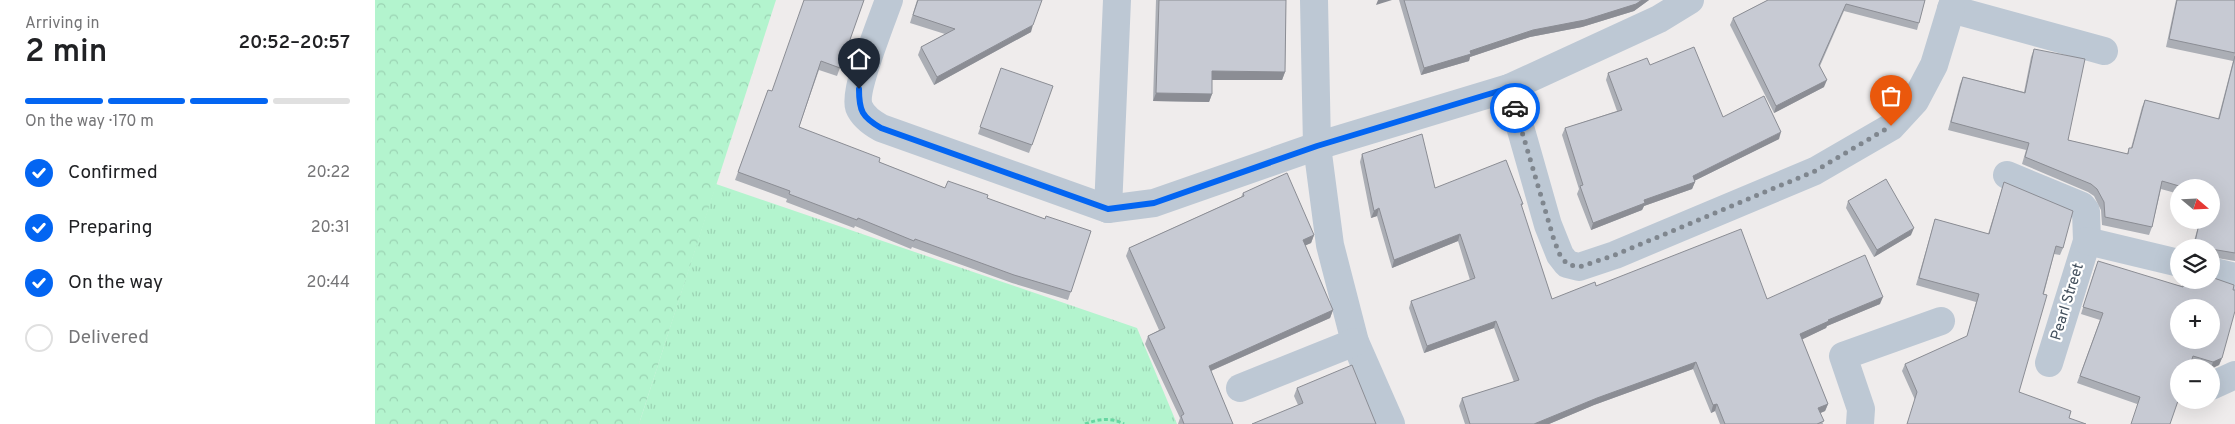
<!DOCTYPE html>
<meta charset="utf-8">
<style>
body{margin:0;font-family:Overpass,sans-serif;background:#f2f2f2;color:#202124;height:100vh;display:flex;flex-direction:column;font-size:19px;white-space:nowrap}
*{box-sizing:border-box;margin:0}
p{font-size:16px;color:#757577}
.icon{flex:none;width:28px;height:28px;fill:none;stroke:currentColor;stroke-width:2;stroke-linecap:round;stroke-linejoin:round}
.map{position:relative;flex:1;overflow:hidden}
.drawer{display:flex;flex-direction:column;background:#fff;width:375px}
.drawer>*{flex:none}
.needle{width:32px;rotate:109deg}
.controls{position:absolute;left:1795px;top:179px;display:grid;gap:10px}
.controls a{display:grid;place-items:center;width:50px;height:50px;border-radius:50%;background:#fff;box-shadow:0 5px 20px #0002;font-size:25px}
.pin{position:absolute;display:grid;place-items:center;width:42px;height:42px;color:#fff;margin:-51px -21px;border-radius:50% 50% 50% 0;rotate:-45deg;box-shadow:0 0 5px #0007}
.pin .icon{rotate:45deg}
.courier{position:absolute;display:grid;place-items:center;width:50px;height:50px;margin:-25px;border:4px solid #0365f2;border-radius:50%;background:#fff;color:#222;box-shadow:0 1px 6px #0007}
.head em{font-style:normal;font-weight:600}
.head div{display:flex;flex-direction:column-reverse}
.head{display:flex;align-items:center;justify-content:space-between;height:85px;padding:0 25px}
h1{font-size:32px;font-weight:600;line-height:38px}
.bar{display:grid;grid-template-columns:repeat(4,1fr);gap:8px 5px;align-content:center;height:60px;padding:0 25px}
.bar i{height:6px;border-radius:4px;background:#e0e0e0}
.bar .current{background:#0365f2}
.bar p{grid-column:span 4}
ol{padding:0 25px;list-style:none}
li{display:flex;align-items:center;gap:15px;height:55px}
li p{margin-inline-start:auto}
li .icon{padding:5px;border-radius:50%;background:#0365f2;color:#fff;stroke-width:4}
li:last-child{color:#757577}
li i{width:28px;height:28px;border:2px solid #e0e0e0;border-radius:50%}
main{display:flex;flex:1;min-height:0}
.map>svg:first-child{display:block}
.grass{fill:url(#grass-tufts)}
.forest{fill:url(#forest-crowns)}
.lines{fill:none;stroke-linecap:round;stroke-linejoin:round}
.path{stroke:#68d6a2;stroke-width:3;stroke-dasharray:4 2.5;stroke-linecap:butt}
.minor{stroke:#bdc8d4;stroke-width:28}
.wall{fill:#abaeb5}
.shaded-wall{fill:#8b8d94}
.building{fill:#c7cad3;stroke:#8b8d94;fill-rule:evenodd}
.done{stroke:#7f868e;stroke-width:5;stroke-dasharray:0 9}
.route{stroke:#0365f2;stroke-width:6}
.labels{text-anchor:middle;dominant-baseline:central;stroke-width:4.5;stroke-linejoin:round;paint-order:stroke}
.street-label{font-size:15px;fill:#424f5c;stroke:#fff}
</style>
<main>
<section class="drawer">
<div class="head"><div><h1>2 min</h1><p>Arriving in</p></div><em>20:52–20:57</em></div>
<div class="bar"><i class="current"></i><i class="current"></i><i class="current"></i><i></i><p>On the way · 170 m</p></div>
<ol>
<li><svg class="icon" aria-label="check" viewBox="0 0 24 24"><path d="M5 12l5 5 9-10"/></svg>Confirmed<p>20:22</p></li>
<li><svg class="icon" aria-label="check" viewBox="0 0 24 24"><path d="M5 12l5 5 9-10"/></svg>Preparing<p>20:31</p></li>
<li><svg class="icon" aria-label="check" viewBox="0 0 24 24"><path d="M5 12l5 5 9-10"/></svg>On the way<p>20:44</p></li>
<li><i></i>Delivered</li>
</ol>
</section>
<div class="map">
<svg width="1860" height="424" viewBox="0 0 1860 424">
<defs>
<pattern id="grass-tufts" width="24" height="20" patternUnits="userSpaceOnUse" patternTransform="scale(1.25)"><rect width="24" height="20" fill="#b3f4ce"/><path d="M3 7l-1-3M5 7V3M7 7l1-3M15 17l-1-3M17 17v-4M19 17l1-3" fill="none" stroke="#9bd3b3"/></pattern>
<pattern id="forest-crowns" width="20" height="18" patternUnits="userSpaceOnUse" patternTransform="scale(1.25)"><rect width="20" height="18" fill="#b3f4ce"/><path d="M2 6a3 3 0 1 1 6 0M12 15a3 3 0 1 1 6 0" fill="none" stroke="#9bd3b3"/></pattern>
</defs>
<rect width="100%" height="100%" fill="#efecec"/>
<path class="grass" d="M341,184L762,328L802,424H264Z"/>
<path class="forest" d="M0,0H401L264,424H0Z"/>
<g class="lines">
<path class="path" d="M710,424C723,419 736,417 749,424"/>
<g class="minor">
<path d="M514,0C507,20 478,91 484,107C488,117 497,123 506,128L733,209L779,203L942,146L1134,88L1284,19L1315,0"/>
<path d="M939,0L942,146L955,245L980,342L1016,424"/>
<path d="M1579,0L1576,9L1729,51"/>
<path d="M1134,88L1173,225L1185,255L1192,264L1204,267L1240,255L1440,171L1516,127L1540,101L1559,65L1576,9"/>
<path d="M1632,175L1707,206L1711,211L1712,241L1674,363"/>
<path d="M733,209L742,0"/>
<path d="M1712,241L1804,263"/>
<path d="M1836,271L1860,277"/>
<path d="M1836,386L1860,375"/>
<path d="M865,388L980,342"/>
<path d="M1485,424L1486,409L1468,356L1566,321"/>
</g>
</g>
<g class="wall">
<path d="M489,0L462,76L444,70L424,127L504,162L570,188L612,198L670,219L716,231L693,300L637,283L537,247L536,249L480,226L479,228L411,202L412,199L360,180L393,90L397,91Z"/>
<path d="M542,0L656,32L559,85L543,55L546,47L570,34L535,23Z"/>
<path d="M781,0H911L910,72L907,80H837V94L834,102L778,101Z"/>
<path d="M1024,0H1274L1259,11L1207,27L1155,37L1095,57L1094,61L1046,75Z"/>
<path d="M1393,0H1550L1542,30L1469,11L1445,66L1449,87L1399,113L1355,25L1358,18Z"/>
<path d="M1801,0H1860V261L1836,257V248H1817L1825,220H1836V188H1804V194L1786,189L1777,227L1774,235L1727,225L1726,210L1719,196L1713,192L1647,164L1651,150L1573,130L1585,84L1588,77L1649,92L1656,57L1659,49L1693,140L1752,154L1754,148H1756L1767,107L1770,100L1843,119L1858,61L1791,47Z"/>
<path d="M1275,65L1348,117L1404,139L1319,181L1320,182L1317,189L1269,206L1267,210L1216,230L1202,194L1204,189L1187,135L1190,128L1242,111L1231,80L1233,73Z"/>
<path d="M626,68L657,145L654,153L603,134Z"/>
<path d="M987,154L1060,188L1148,204L1146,207L1177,299L1221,286L1392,299L1505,304L1452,326L1451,328L1427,339L1453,404L1450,411L1445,413L1448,424H1345L1340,411L1336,413L1318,369L1219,405L1174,424H1090L1084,406L1087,398L1139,382L1119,328L1049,353L1034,308L1036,301L1095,280L1083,241L1017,268L1002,216L996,218L985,162Z"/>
<path d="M1629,182L1688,248L1685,255L1679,254L1644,392L1694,418L1540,400L1527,371L1530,364L1592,337L1601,302L1541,285L1560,219L1613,234Z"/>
<path d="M868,193L939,235L936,243L930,245L958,310L955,318L836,371L858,424H803L805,418L770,344L773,336L784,330L751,256L754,248L866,197Z"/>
<path d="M1473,201L1536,235L1499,257L1471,208Z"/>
<path d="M1720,269L1807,286L1809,280H1836L1858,290L1847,358L1844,365L1836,368H1829L1815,364L1762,404L1702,383L1725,320L1706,314Z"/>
<path d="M922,388L1001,424L923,405L919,396Z"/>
</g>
<g class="shaded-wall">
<path d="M1003,0H1017L1001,5Z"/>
<path d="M1267,0H1274L1259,11L1207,27L1155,37L1095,57L1094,61L1046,75L1049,68L1095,51L1158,30Z"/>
<path d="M658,25L656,32L559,85L562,77Z"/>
<path d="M837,71L910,72L907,80H834Z"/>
<path d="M1452,80L1449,87L1399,113L1401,106Z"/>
<path d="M781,93L837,94L834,102L778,101Z"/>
<path d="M1406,132L1404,139L1315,183L1318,176Z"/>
<path d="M1320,182L1317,189L1269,206L1267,210L1216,230L1218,223L1269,200Z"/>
<path d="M1004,208L1002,216L996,218L999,211Z"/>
<path d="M1539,228L1536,235L1499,257L1502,250Z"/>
<path d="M1085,234L1083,241L1017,268L1019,260Z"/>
<path d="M939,235L936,243L925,248L928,240Z"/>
<path d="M1508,297L1505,304L1452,326L1451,328L1422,342L1425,334L1453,320Z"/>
<path d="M958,310L955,318L831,373L834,366Z"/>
<path d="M1121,321L1119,328L1049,353L1052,346Z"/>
<path d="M1847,358L1844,365L1836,369V368L1838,362Z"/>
<path d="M1321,362L1318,369L1219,405L1174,424H1159L1222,398Z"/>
<path d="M1342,404L1340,411L1336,413L1338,405Z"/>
<path d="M1453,404L1450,411L1441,415L1443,408Z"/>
</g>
<g class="building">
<path d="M429,0H489L465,68L446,61L424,127L505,158L504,162L570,188L573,181L613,195L612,198L670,219L671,216L716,231L696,292L639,275L540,239L539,241L483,218L482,220L414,194L415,191L363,172L393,90L397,91Z"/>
<path d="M543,0H667L658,25L562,77L546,47L580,29L538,15Z"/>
<path d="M784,0H911L910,72L837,71V94L781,93Z"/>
<path d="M1029,0H1267L1261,4L1210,20L1158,30L1095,51L1096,54L1049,68Z"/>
<path d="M1393,0H1550L1544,23L1471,4L1444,65L1452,80L1401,106L1358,18Z"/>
<path d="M1802,0H1860V53L1794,39Z"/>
<path d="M1319,47L1348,117L1389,96L1406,132L1318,176L1320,182L1269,200L1270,203L1218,223L1205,186L1208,185L1190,128L1247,110L1233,73L1272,58L1275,65Z"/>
<path d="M1659,49L1710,59L1693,140L1753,154L1754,148H1757L1770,100L1844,119L1860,56V253L1836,249V248H1820L1819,246L1825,220H1836V188H1811L1787,181L1777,227L1730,217L1729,202L1722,189L1716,184L1650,157L1654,143L1576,122L1588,77L1650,93Z"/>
<path d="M626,68L678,86L657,145L605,127Z"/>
<path d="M1047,134L1060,188L1131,160L1148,204H1146L1177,299L1220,282L1221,286L1366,229L1392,299L1490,255L1508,297L1453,320L1454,321L1425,334L1453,404L1443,408L1449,421L1442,424H1350L1342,404L1338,405L1321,362L1222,398L1159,424H1095L1087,398L1144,380L1121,321L1052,346L1036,301L1100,278L1085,234L1019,260L1004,208L999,211L987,154Z"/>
<path d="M912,173L939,235L928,240L958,310L834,366L858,424H809L806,416L809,414L773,336L790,328L754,248L869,196L868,193Z"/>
<path d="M1511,179L1539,228L1502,250L1473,201Z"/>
<path d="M1629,182L1698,211L1688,248L1681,246L1668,294L1672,295L1644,392L1696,411L1694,418L1711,424H1532L1542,392L1530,364L1592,336L1604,294L1544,278L1560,219L1614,234Z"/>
<path d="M1723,261L1808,287L1810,280H1836V277L1859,285L1858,290H1860V311L1847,358L1838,362L1818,356L1814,368H1804V398L1795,424H1756L1765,397L1705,376L1728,313L1708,307ZM1804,308H1836V340H1804Z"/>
<path d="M977,365L1001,424H877L928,403L922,388Z"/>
</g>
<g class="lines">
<path class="done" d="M1140,108L1179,240L1185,255L1192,264L1204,267L1240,255L1440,171L1516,126"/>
<path class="route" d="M484,89C484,111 487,117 506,128L733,209L779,203L942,146L1134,88L1140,108"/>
</g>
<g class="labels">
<g class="street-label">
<text transform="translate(1693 302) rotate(-73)">Pearl Street</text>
</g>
</g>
</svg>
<div class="controls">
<a><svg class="needle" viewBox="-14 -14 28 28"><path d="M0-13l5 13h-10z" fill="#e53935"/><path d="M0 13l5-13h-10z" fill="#757577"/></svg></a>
<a><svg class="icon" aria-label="layers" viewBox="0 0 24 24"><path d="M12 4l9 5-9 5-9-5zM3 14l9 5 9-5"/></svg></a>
<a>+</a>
<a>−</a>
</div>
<div class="pin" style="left:1516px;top:126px;background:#ea580c"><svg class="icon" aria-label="bag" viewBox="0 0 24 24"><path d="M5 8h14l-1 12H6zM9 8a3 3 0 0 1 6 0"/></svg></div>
<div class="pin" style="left:484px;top:89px;background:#1f2937"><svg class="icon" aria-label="home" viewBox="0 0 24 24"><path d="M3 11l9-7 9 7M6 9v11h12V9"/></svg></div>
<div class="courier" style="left:1140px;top:108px"><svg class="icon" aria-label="car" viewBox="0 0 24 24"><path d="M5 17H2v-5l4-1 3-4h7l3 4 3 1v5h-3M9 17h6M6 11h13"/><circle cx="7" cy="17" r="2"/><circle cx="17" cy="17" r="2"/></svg></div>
</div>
</main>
